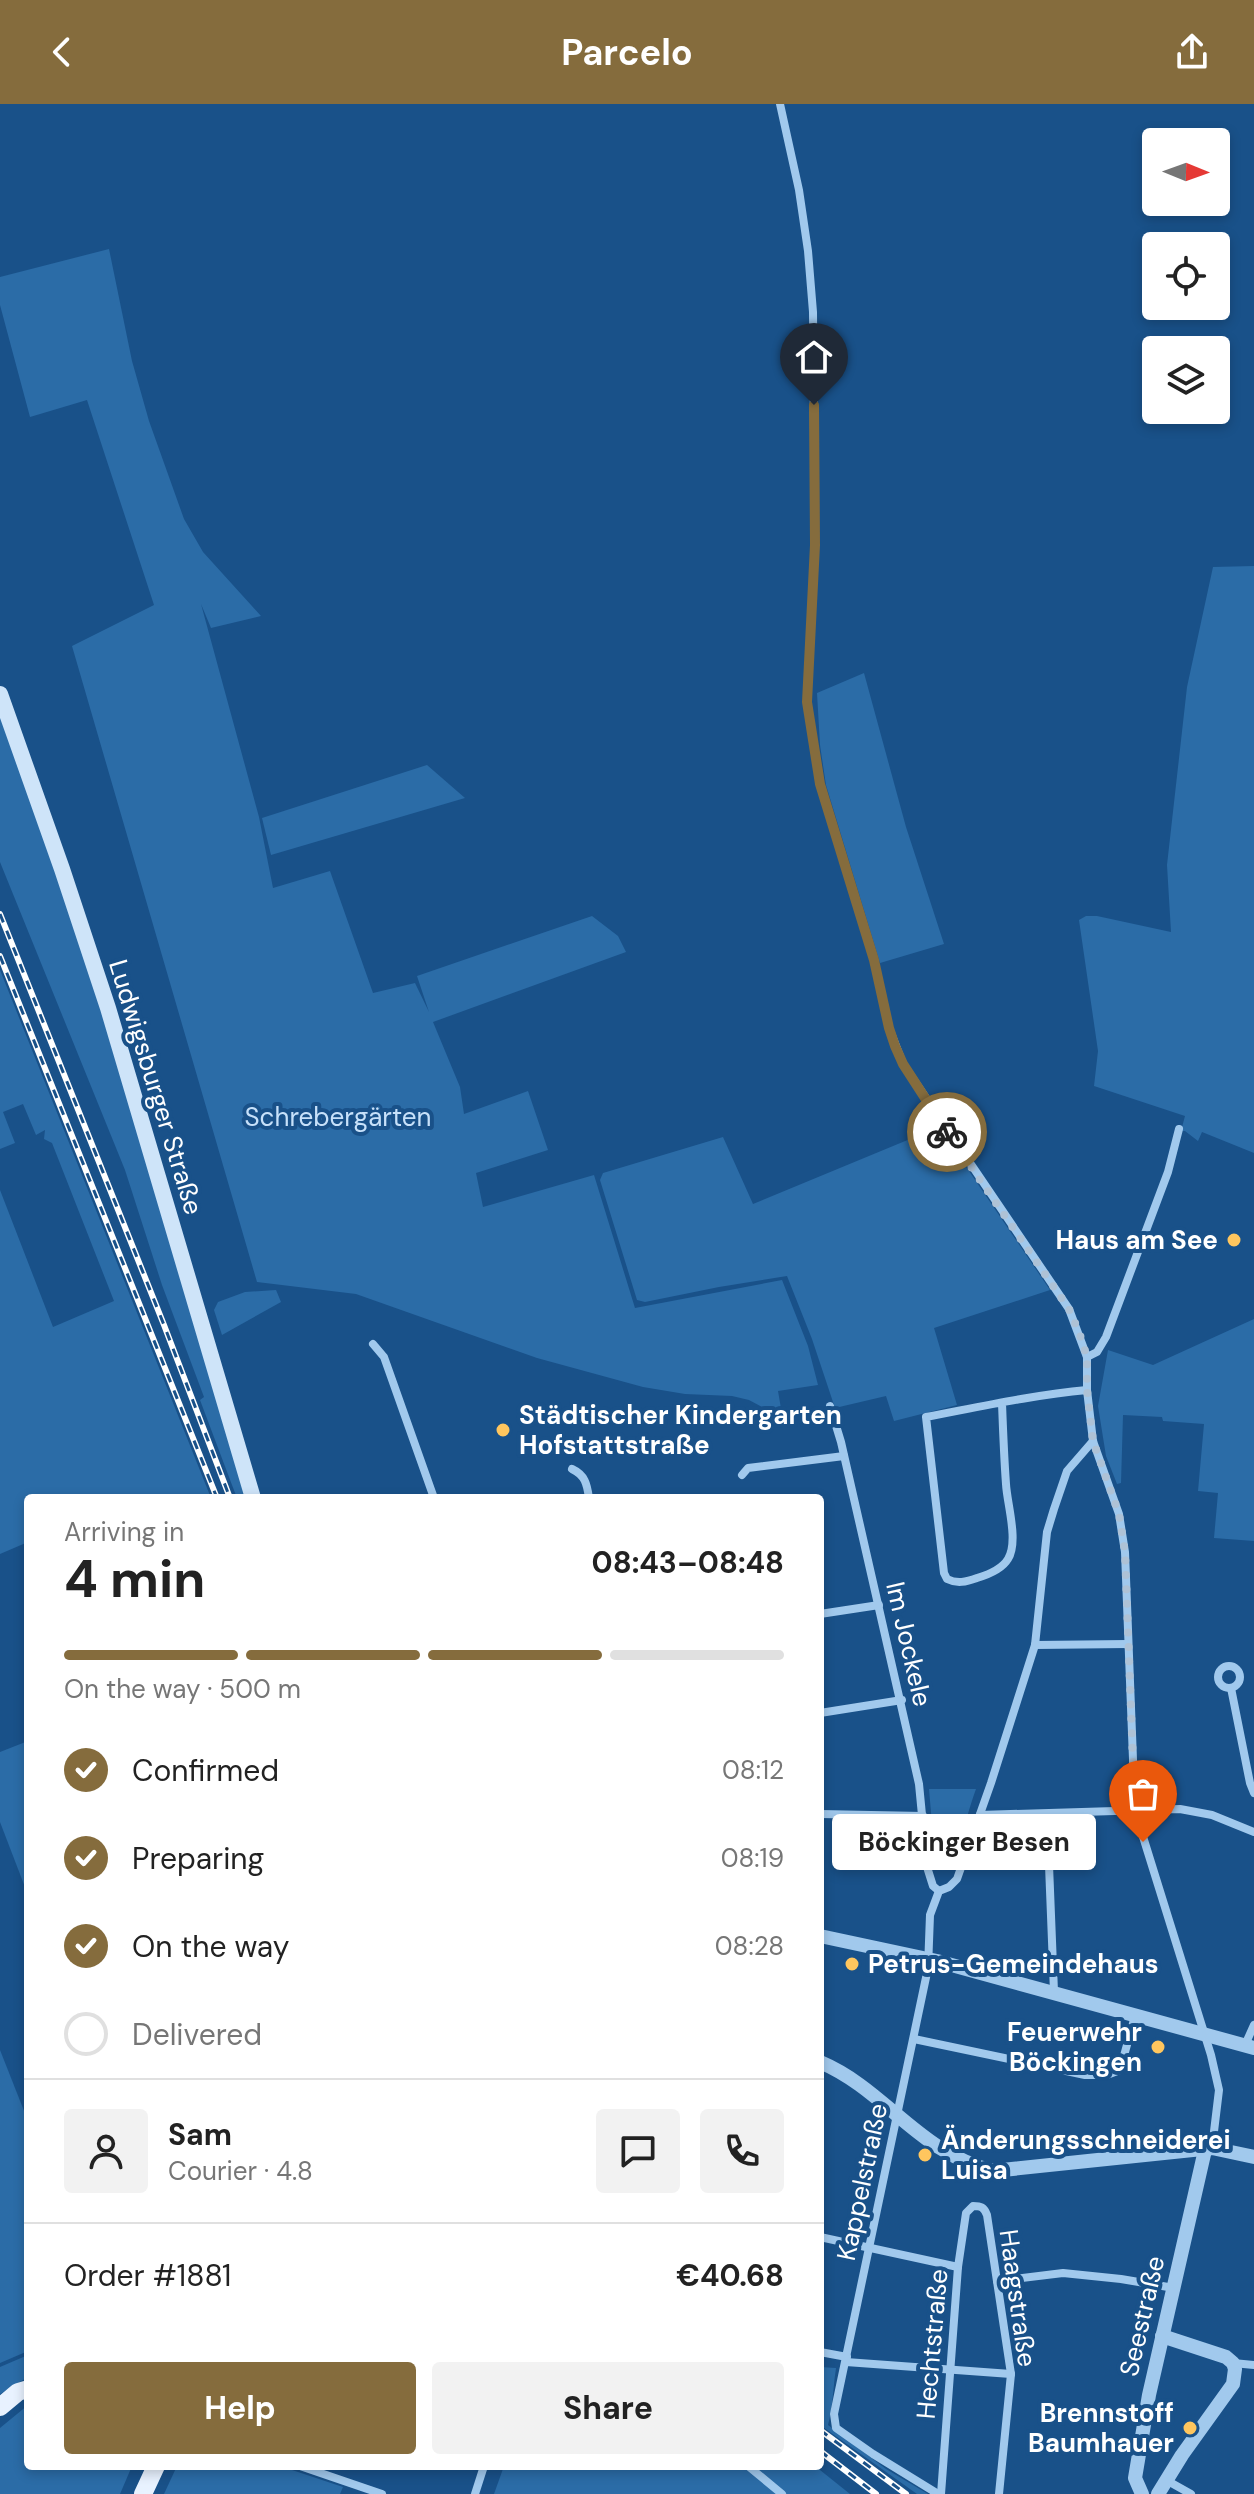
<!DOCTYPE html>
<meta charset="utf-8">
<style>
body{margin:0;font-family:"DM Sans",sans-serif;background:#f2f2f2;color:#222;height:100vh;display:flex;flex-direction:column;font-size:30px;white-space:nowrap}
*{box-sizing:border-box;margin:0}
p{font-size:26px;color:#767676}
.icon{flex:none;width:44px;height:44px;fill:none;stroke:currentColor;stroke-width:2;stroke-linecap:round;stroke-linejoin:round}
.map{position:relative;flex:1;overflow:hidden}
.side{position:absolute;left:24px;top:1390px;width:800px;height:976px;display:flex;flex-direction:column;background:#fff;border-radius:8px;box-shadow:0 4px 12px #0003}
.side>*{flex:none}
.needle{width:52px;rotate:91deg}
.fabs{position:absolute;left:1142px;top:24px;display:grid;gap:16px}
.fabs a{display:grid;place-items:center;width:88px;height:88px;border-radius:8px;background:#fff;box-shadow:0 4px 12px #0003;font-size:40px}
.pin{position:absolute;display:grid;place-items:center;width:68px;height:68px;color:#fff;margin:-82px -34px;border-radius:50% 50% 50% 0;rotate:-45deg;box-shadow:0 0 8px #0007}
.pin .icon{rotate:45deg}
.courier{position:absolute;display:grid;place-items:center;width:80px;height:80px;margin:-40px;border:6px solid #856c3d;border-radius:50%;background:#fff;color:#222;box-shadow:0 2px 10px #0007}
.bubble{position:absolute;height:56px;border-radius:8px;background:#fff;box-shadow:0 4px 12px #0003;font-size:26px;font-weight:700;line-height:56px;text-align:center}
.summary em{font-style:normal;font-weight:700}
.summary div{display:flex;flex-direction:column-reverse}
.summary{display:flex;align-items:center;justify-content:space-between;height:136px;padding:0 40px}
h1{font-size:52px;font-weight:700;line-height:60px}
.bar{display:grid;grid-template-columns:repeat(4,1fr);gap:12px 8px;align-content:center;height:96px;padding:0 40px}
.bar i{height:10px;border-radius:6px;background:#e0e0e0}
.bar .selected{background:#856c3d}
.bar p{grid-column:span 4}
.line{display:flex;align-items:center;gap:20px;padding:0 40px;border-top:2px solid #e0e0e0}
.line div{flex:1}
.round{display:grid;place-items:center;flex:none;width:84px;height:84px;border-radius:8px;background:#f2f2f2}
ol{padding:0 40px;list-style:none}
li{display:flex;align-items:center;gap:24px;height:88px}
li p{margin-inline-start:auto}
li .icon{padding:8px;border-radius:50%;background:#856c3d;color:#fff;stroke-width:4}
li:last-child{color:#767676}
li i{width:44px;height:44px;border:4px solid #e0e0e0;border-radius:50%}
.action{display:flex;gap:16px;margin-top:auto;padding:16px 40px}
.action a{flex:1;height:92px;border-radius:8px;background:#856c3d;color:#fff;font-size:32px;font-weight:700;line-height:92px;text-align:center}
.action a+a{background:#f2f2f2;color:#222}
header{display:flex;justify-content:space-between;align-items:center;height:104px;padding:0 40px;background:#856c3d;color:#fff;font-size:36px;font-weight:700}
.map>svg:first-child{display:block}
.green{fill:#2b6ca7}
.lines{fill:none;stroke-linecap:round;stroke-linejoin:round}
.minor{stroke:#a1c9ed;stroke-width:8}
.tertiary{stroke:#a1c9ed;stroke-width:14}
.secondary{stroke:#cee4f9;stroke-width:16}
.primary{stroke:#e8f2ff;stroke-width:18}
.rail-casing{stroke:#fff;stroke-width:6}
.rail{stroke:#195189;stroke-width:3;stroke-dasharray:9;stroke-linecap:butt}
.done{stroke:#aec2d6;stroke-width:8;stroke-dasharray:0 14.4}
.route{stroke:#856c3d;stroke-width:10}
.poi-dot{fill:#ffc65e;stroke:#195189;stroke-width:3}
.labels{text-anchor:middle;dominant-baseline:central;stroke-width:8;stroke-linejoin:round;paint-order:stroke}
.street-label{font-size:26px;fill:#fff;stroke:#195189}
.park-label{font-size:26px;fill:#c7e1fa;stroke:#195189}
.poi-label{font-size:26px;font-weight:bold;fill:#fff;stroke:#195189;text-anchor:end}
</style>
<header><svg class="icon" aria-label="back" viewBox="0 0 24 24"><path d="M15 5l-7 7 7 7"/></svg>Parcelo<svg class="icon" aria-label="share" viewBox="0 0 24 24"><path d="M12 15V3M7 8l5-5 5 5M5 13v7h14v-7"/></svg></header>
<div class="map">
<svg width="1254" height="2390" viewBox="0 0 1254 2390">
<rect width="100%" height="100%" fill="#195189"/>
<g class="green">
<path d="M109,145L132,257L149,317L184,415L203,448L261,512L211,524L201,500L259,713L273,784L330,767L373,889L415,879L429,908L417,872L592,812L618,832L626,848L433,918L460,983L464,1010L528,987L548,1046L476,1069L483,1103L594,1071L635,1204L782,1176L808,1242L818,1281L778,1287L784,1322L764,1304L749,1296L732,1292L685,1290L643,1283L537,1254L356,1190L257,1178L72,542L154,501L87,296L30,313L0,201V173Z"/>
<path d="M1254,462V1049L1202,1028L1198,1037L1185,1027H1181L1185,1012L1094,982L1098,947L1079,816L1086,812H1097L1171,828L1167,761L1187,583L1213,463Z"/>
<path d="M864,569L906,723L944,840L880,859L826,681L820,641L817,589Z"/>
<path d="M0,607L84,846L246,1394H237L232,1381L200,1296L204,1293L162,1181L125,1066L0,758Z"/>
<path d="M427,661L465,694L271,751L262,714Z"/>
<path d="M0,866L211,1394H28V1438L0,1450V1086L53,1223L114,1197L52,1039L44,1035L45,1026L36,1031L23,1000L3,1008L15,1039L0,1045Z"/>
<path d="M939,1023L1050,1186L934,1224L957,1301L894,1317L886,1292L835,1304L812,1235L787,1172L719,1183L645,1198L637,1196L600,1076L603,1069L723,1033L753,1100Z"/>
<path d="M276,1186L281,1198L222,1231L214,1206L218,1198L245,1188Z"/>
<path d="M1254,1215V1437L1214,1434L1218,1389L1198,1387L1204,1320L1163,1317L1162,1313L1123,1311L1121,1379L1117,1380L1106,1352L1098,1302L1108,1246L1153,1261Z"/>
<path d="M28,1637V1791L0,1718V1648Z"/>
<path d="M929,1685H976C968,1706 959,1748 944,1763L939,1762L935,1755Z"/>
<path d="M0,1946L28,2017V2247L0,2259Z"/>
<path d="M28,2251V2273L0,2290V2263Z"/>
<path d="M820,2263L836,2264C833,2283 833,2302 828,2321L886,2365L928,2390H917L820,2321Z"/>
<path d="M28,2301V2362H132L120,2390H0V2324Z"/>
<path d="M177,2362H280L343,2383L340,2390H164Z"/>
<path d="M504,2362H815L850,2390H494Z"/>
</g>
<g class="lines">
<g class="minor">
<path d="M780,0L799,86L808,147L813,208L815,441L807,598L820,680L874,856L889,924L903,960L1069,1205L1087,1253V1286L1093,1337L1119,1410L1125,1448L1135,1707L1211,1951L1219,1986L1212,2044"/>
<path d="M373,1240L384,1253L434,1394"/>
<path d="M1087,1253L1097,1248L1106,1233L1168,1068L1179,1025"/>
<path d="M1002,1299C1003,1326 1004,1353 1006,1380C1007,1400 1019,1437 1008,1455C1002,1465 987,1471 977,1474C966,1478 957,1480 947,1475L944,1469L926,1313C979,1303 1033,1291 1087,1286"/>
<path d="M830,1302L841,1338L919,1680L927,1763L933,1782L939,1787"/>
<path d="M572,1365C585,1371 587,1380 589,1394"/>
<path d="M742,1371L748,1364L844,1352"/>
<path d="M820,1510L879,1501"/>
<path d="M1035,1541L1128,1540"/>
<circle cx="1229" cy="1573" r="11"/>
<path d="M1231,1584L1250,1679L1254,1689"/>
<path d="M820,1609L902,1596"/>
<path d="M820,1710L923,1712"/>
<path d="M1047,1710L1054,1888"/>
<path d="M980,1711L1180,1705L1212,1711L1254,1728"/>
<path d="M914,1935L1085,1971H1107L1120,1966L1135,1912"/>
<path d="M1245,1941L1254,1921"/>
<path d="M820,2133L958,2163"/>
<path d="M997,2177L1063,2169L1121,2175L1174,2184"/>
<path d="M820,2248L847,2253"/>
<path d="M846,2258L1011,2270"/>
<path d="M1233,2259L1254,2261"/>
<path d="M300,2362L382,2390"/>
<path d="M748,2362L782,2390"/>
<path d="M1166,2376L1191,2390"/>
<path d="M475,2390L484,2362"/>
<path d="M938,2390L873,2350L836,2324L834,2310L928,1864L930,1811L939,1787L949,1783L957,1775L991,1679L1035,1541L1047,1428L1054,1405L1067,1367L1093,1337"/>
<path d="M941,2390L958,2163L966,2109L973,2102C981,2102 984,2103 987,2111L1011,2270L999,2390"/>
</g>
<g class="tertiary">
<path d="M820,1832L937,1857L1254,1944"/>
<path d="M820,1958C886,1986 917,2048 993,2067L1212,2044L1254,2053"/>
<path d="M1142,2390L1135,2374L1149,2291L1205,2046"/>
<path d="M1158,2390L1182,2351L1233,2280L1235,2265L1233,2259L1226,2253L1162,2232"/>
</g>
<path class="secondary" d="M0,590L62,765L108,904L253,1394"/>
<g class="primary">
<path d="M0,2303L18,2288L28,2285"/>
<path d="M143,2390L156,2362"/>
</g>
<defs>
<g id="rail">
<path d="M0,810L164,1221L230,1394"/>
<path d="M0,852L217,1394"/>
<path d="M820,2326L906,2390"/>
<path d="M820,2347L876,2390"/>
</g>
</defs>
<use href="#rail" class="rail-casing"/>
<use href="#rail" class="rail"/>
</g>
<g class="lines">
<path class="done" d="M947,1028L1069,1205L1079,1228L1087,1253V1286L1093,1337L1119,1410L1125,1448L1134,1685L1135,1707L1143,1738"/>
<path class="route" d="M814,301L815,441L807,598L820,680L874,856L889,924L895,942L903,960L947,1028"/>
</g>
<g class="poi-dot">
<circle cx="1234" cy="1136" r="8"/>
<circle cx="503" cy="1326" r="8"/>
<circle cx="852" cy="1860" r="8"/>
<circle cx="1158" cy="1943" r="8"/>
<circle cx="925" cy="2051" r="8"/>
<circle cx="1190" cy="2324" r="8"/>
</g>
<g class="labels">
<g class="street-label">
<text transform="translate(156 983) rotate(73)">Ludwigsburger Straße</text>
<text transform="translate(909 1540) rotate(77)">Im Jockele</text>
<text transform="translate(862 2078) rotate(-78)">Kappelstraße</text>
<text transform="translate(1018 2194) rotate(82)">Haagstraße</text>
<text transform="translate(1142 2212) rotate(-77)">Seestraße</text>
<text transform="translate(932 2240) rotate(-85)">Hechtstraße</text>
</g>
<g class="park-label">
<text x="338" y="1013">Schrebergärten</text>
</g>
<g class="poi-label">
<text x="1218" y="1136">Haus am See</text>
<text x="519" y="1311" text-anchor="start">Städtischer Kindergarten<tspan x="519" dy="30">Hofstattstraße</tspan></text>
<text x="868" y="1860" text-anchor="start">Petrus-Gemeindehaus</text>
<text x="1142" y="1928">Feuerwehr<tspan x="1142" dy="30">Böckingen</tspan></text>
<text x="941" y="2036" text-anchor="start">Änderungsschneiderei<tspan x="941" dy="30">Luisa</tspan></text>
<text x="1174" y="2309">Brennstoff<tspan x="1174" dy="30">Baumhauer</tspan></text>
</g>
</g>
</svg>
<div class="fabs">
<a><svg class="needle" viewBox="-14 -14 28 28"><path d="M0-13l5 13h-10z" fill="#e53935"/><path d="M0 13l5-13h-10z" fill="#767676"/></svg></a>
<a><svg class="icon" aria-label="locate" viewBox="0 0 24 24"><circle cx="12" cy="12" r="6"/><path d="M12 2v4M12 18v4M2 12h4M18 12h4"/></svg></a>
<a><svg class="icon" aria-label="layers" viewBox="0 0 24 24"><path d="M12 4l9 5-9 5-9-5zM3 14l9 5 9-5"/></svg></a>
</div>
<div class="pin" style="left:1143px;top:1738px;background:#ea580c"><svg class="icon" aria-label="bag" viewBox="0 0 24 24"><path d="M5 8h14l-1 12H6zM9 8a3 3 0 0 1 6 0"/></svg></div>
<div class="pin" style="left:814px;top:301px;background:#1f2937"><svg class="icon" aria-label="home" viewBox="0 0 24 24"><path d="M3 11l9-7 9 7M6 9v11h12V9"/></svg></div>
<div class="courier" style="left:947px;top:1028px"><svg class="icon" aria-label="bike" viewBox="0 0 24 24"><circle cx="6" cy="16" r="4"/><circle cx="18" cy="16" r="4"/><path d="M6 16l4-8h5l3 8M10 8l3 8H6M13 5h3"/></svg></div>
<div class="bubble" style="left:832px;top:1710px;width:264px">Böckinger Besen</div>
<section class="side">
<div class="summary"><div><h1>4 min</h1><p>Arriving in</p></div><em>08:43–08:48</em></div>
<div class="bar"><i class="selected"></i><i class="selected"></i><i class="selected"></i><i></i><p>On the way · 500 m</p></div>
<ol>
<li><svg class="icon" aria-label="check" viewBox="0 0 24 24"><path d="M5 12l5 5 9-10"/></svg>Confirmed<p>08:12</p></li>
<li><svg class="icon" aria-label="check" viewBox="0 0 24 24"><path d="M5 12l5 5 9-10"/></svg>Preparing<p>08:19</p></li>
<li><svg class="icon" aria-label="check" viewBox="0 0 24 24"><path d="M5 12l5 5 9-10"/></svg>On the way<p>08:28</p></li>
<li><i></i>Delivered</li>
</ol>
<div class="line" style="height:144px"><a class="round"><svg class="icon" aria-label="person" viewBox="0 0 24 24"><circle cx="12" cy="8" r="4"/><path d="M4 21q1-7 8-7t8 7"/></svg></a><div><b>Sam</b><p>Courier · 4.8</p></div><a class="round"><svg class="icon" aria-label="chat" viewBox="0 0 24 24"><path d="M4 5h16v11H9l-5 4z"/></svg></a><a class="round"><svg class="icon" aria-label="phone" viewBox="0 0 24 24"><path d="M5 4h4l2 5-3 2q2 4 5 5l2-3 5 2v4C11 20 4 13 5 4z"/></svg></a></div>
<div class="line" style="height:104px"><div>Order #1881</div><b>€40.68</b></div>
<div class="action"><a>Help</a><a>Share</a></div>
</section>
</div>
